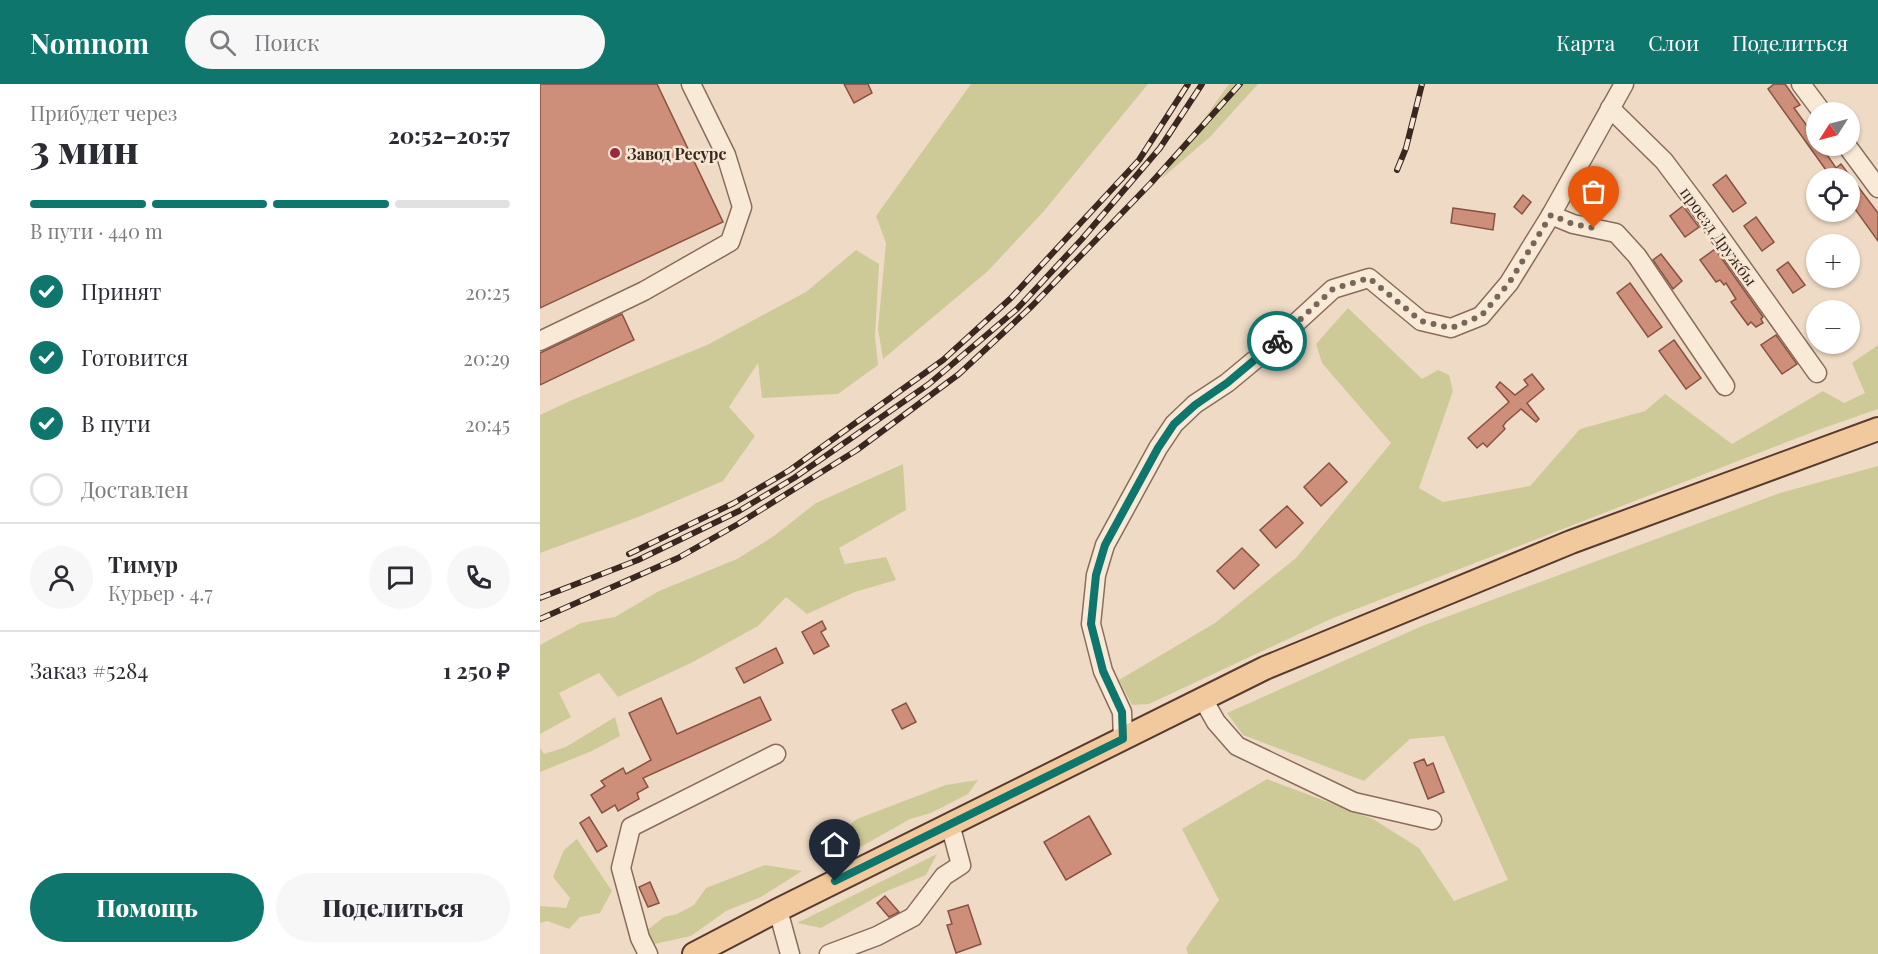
<!DOCTYPE html>
<html lang="ru">
<meta charset="utf-8">
<style>
body{margin:0;font-family:"Playfair Display",serif;background:#f7f7f7;color:#2b2b33;height:100vh;display:flex;flex-direction:column;font-size:22px;white-space:nowrap}
*{box-sizing:border-box;margin:0}
p{font-size:20px;color:#7c7c81}
.icon{flex:none;width:33px;height:33px;fill:none;stroke:currentColor;stroke-width:2;stroke-linecap:round;stroke-linejoin:round}
.map{position:relative;flex:1;overflow:hidden}
.panel{display:flex;flex-direction:column;background:#fff;width:540px}
.panel>*{flex:none}
.needle{width:39px;rotate:234deg}
.buttons{position:absolute;left:1266px;top:18px;display:grid;gap:12px}
.buttons a{display:grid;place-items:center;width:54px;height:54px;border-radius:50%;background:#fff;box-shadow:0 2px 4px #0004;font-size:30px}
.pin{position:absolute;display:grid;place-items:center;width:51px;height:51px;color:#fff;margin:-62px -26px;border-radius:50% 50% 50% 0;rotate:-45deg;box-shadow:0 0 6px #0007}
.pin .icon{rotate:45deg}
.courier{position:absolute;display:grid;place-items:center;width:60px;height:60px;margin:-30px;border:4px solid #0f766e;border-radius:50%;background:#fff;color:#222;box-shadow:0 2px 8px #0007}
.head em{font-style:normal;font-weight:800}
.head div{display:flex;flex-direction:column-reverse}
.head{display:flex;align-items:center;justify-content:space-between;height:102px;padding:0 30px}
h1{font-size:39px;font-weight:800;line-height:45px}
.bar{display:grid;grid-template-columns:repeat(4,1fr);gap:9px 6px;align-content:center;height:72px;padding:0 30px}
.bar i{height:8px;border-radius:4px;background:#e1e1e2}
.bar .current{background:#0f766e}
.bar p{grid-column:span 4}
.line{display:flex;align-items:center;gap:15px;padding:0 30px;border-top:2px solid #e1e1e2}
.line div{flex:1}
.round{display:grid;place-items:center;flex:none;width:63px;height:63px;border-radius:32px;background:#f7f7f7}
ol{padding:0 30px;list-style:none}
li{display:flex;align-items:center;gap:18px;height:66px}
li p{margin-inline-start:auto}
li .icon{padding:6px;border-radius:50%;background:#0f766e;color:#fff;stroke-width:4}
li:last-child{color:#7c7c81}
li i{width:33px;height:33px;border:3px solid #e1e1e2;border-radius:50%}
.primary-button{display:flex;gap:12px;margin-top:auto;padding:12px 30px}
.primary-button a{flex:1;height:69px;border-radius:36px;background:#0f766e;color:#fff;font-size:24px;font-weight:800;line-height:69px;text-align:center}
.primary-button a+a{background:#f7f7f7;color:#2b2b33}
header{display:flex;align-items:center;gap:36px;box-sizing:border-box;height:84px;padding:0 30px;background:#0f766e;color:#fff}
header strong{font-size:28px}
nav{display:flex;gap:33px;margin-inline-start:auto;font-size:21px}
.search{width:420px;height:54px;background:#f7f7f7;display:flex;align-items:center;gap:15px;box-sizing:border-box;padding:0 21px;border-radius:33px;color:#7c7c81;font-size:22px}
main{display:flex;flex:1;min-height:0}
.map>svg:first-child{display:block}
.green{fill:#cdca98}
.building{fill:#cd8f7a;stroke:#895140;stroke-width:1.5}
.lines{fill:none;stroke-linecap:round;stroke-linejoin:round}
.minor-casing{stroke:#8a6c5b;stroke-width:21}
.major-casing{stroke:#583b2f;stroke-width:26}
.minor{stroke:#f9ead8;stroke-width:18}
.major{stroke:#f2c99c;stroke-width:22}
.rail-casing{stroke:#3a271f;stroke-width:6}
.rail{stroke:#f6e7d4;stroke-width:4;stroke-dasharray:11;stroke-linecap:butt}
.done{stroke:#796659;stroke-width:6;stroke-dasharray:0 10.8}
.route{stroke:#0f766e;stroke-width:8}
.poi-dot{fill:#992a3d;stroke:#f6e7d4;stroke-width:2}
.labels{text-anchor:middle;dominant-baseline:central;stroke-width:5;stroke-linejoin:round;paint-order:stroke}
.poi-label{font-size:16px;font-weight:bold;fill:#3a271f;stroke:#f6e7d4;text-anchor:start}
.street-label{font-size:16px;fill:#3a271f;stroke:#f6e7d4}
</style>
<header>
<strong>Nomnom</strong>
<div class="search"><svg class="icon" aria-label="search" viewBox="0 0 24 24"><circle cx="10" cy="10" r="6"/><path d="M15 15l6 6"/></svg>Поиск</div>
<nav><a>Карта</a><a>Слои</a><a>Поделиться</a></nav>
</header>
<main>
<section class="panel">
<div class="head"><div><h1>3 мин</h1><p>Прибудет через</p></div><em>20:52–20:57</em></div>
<div class="bar"><i class="current"></i><i class="current"></i><i class="current"></i><i></i><p>В пути · 440 m</p></div>
<ol>
<li><svg class="icon" aria-label="check" viewBox="0 0 24 24"><path d="M5 12l5 5 9-10"/></svg>Принят<p>20:25</p></li>
<li><svg class="icon" aria-label="check" viewBox="0 0 24 24"><path d="M5 12l5 5 9-10"/></svg>Готовится<p>20:29</p></li>
<li><svg class="icon" aria-label="check" viewBox="0 0 24 24"><path d="M5 12l5 5 9-10"/></svg>В пути<p>20:45</p></li>
<li><i></i>Доставлен</li>
</ol>
<div class="line" style="height:108px"><a class="round"><svg class="icon" aria-label="person" viewBox="0 0 24 24"><circle cx="12" cy="8" r="4"/><path d="M4 21q1-7 8-7t8 7"/></svg></a><div><b>Тимур</b><p>Курьер · 4.7</p></div><a class="round"><svg class="icon" aria-label="chat" viewBox="0 0 24 24"><path d="M4 5h16v11H9l-5 4z"/></svg></a><a class="round"><svg class="icon" aria-label="phone" viewBox="0 0 24 24"><path d="M5 4h4l2 5-3 2q2 4 5 5l2-3 5 2v4C11 20 4 13 5 4z"/></svg></a></div>
<div class="line" style="height:78px"><div>Заказ #5284</div><b>1 250 ₽</b></div>
<div class="primary-button"><a>Помощь</a><a>Поделиться</a></div>
</section>
<div class="map">
<svg width="1338" height="870" viewBox="0 0 1338 870">
<rect width="100%" height="100%" fill="#efdbc5"/>
<g class="green">
<path d="M431,0H608L504,127L448,187L343,275L338,245L346,159L336,132Z"/>
<path d="M689,0H718L670,53L621,95Z"/>
<path d="M316,166L339,180L335,252L338,281L298,310L222,314L218,279L189,323L215,352L183,397L101,432L0,469V331L32,316L167,261L266,208Z"/>
<path d="M808,224L882,295L898,286L909,291L913,307L879,404L903,418L990,402L1040,345L1105,327L1125,310L1192,360L1283,307L1304,319L1325,309L1312,279L1338,261V325L1278,346L793,534L609,620L592,621L579,596L675,539L756,474L851,359L782,279L776,260Z"/>
<path d="M363,380L366,426L299,464L305,480L346,473L356,496L315,508L267,530L246,513L218,542L153,578L78,613L59,589L19,609L31,633L0,650V561L41,539L75,533L119,507L197,475L234,452L276,419Z"/>
<path d="M1338,382V870H648L646,864L679,816L642,745L727,695L833,735L879,764L914,817L968,796L904,652L870,655L824,697L703,651L687,629L882,542L1240,409Z"/>
<path d="M75,633L80,652L52,667L0,688V664L4,670L26,663Z"/>
<path d="M438,696L428,710L391,729L370,735L301,774L284,779C284,746 295,752 317,735L406,701Z"/>
<path d="M37,755L72,807L60,829L40,833L29,845L7,837L0,839V822L26,824L30,814L13,793L24,766Z"/>
<path d="M397,770L386,791L347,807L281,844L257,839Z"/>
<path d="M225,781L262,787L221,813L186,827L151,852L114,860L106,847L124,833L137,830L154,821L166,804Z"/>
</g>
<g class="building">
<path d="M0,0H117L183,138L0,224Z"/>
<path d="M304,0H328L332,9L314,19Z"/>
<path d="M1234,0H1245L1260,21L1254,24L1267,42L1272,38L1276,44V62H1293L1285,68L1296,84L1301,80L1338,129V157L1310,118V94H1281L1288,90L1286,86L1228,5Z"/>
<path d="M1186,91L1206,119L1193,128L1173,101Z"/>
<path d="M983,111L991,118L982,130L974,123Z"/>
<path d="M1143,122L1159,143L1145,153L1130,132Z"/>
<path d="M913,124L955,130L953,146L911,139Z"/>
<path d="M1216,133L1234,158L1222,167L1204,142Z"/>
<path d="M1175,165L1223,233L1221,235L1223,239L1216,243L1211,238L1208,241L1191,218L1196,215L1186,199L1184,201L1180,196L1176,198L1160,176Z"/>
<path d="M1121,170L1142,197L1133,205L1113,176Z"/>
<path d="M1248,178L1265,201L1253,209L1237,186Z"/>
<path d="M1090,199L1122,243L1108,253L1077,209Z"/>
<path d="M82,230L94,256L0,301V269Z"/>
<path d="M1236,251L1257,280L1242,290L1221,261Z"/>
<path d="M1134,256L1161,294L1146,305L1119,267Z"/>
<path d="M992,290L1004,305L987,319L999,335L996,338L981,325L966,338L963,342L965,345L947,363L943,359L937,364L928,354L969,318L956,303L960,298L975,311L988,301L984,296Z"/>
<path d="M789,379L807,398L781,422L764,403Z"/>
<path d="M747,422L763,439L736,464L720,446Z"/>
<path d="M702,464L719,481L694,505L677,487Z"/>
<path d="M282,537L286,545L281,548L289,562L274,570L262,548Z"/>
<path d="M236,564L243,579L204,599L196,584Z"/>
<path d="M220,613L231,636L103,694L108,703L97,709L99,715L78,727L75,721L62,729L51,711L65,702L61,697L83,684L86,690L111,676L89,629L121,614L137,650Z"/>
<path d="M366,619L376,638L362,645L352,626Z"/>
<path d="M884,675L887,682L893,679L904,708L888,715L874,679Z"/>
<path d="M549,732L571,770L526,796L504,758Z"/>
<path d="M49,733L67,762L57,768L40,739Z"/>
<path d="M110,798L119,819L108,823L99,803Z"/>
<path d="M345,812L359,828L349,833L337,819Z"/>
<path d="M428,821L441,860L416,869L407,841L412,840L408,827Z"/>
</g>
<g class="lines">
<defs>
<g id="minor">
<path d="M1261,0L1282,28"/>
<path d="M1070,24L1124,77L1163,129L1277,289"/>
<path d="M1307,62L1338,104"/>
<path d="M1011,131L1033,140L1076,149L1097,172L1185,302"/>
<path d="M0,257L104,207L190,158L202,123L186,71L151,0"/>
<path d="M663,615L676,638L697,662L814,718L892,736"/>
<path d="M583,655L582,628L563,587L551,540L556,491L565,461L618,364L634,340L655,320L687,299L722,270L793,205L829,194L881,237L911,244L941,232L969,199L1011,131L1084,0"/>
<path d="M238,826L250,870"/>
<path d="M108,870L100,854L81,784L91,743L236,670"/>
<path d="M289,870L337,852L373,833L404,792L421,781L410,740"/>
</g>
<path id="major" d="M154,870L238,826L725,584L1031,458L1338,345"/>
</defs>
<use href="#minor" class="minor-casing"/>
<use href="#major" class="major-casing"/>
<use href="#minor" class="minor"/>
<use href="#major" class="major"/>
<defs>
<g id="rail">
<path d="M857,86L866,64L882,0"/>
<path d="M89,470L194,419L250,386L403,276L471,214L599,76L648,0"/>
<path d="M0,514L98,476L199,427L254,394L389,300L477,225L542,155L620,64L662,0"/>
<path d="M0,535L138,474L198,440L317,366L419,290L492,222L611,99L700,0"/>
</g>
</defs>
<use href="#rail" class="rail-casing"/>
<use href="#rail" class="rail"/>
</g>
<g class="lines">
<path class="done" d="M737,257L793,205L829,194L881,237L911,244L941,232L969,199L1011,131L1033,140L1054,144"/>
<path class="route" d="M295,797L583,655L582,628L563,587L551,540L556,491L565,461L618,364L634,340L655,321L687,299L737,257"/>
</g>
<circle class="poi-dot" cx="75" cy="69" r="6"/>
<g class="labels">
<g class="poi-label">
<text x="87" y="69">Завод Ресурс</text>
</g>
<g class="street-label">
<text transform="translate(1179 152) rotate(54)">проезд Дружбы</text>
</g>
</g>
</svg>
<div class="buttons">
<a><svg class="needle" viewBox="-14 -14 28 28"><path d="M0-13l5 13h-10z" fill="#e53935"/><path d="M0 13l5-13h-10z" fill="#7c7c81"/></svg></a>
<a><svg class="icon" aria-label="locate" viewBox="0 0 24 24"><circle cx="12" cy="12" r="6"/><path d="M12 2v4M12 18v4M2 12h4M18 12h4"/></svg></a>
<a>+</a>
<a>−</a>
</div>
<div class="pin" style="left:1054px;top:144px;background:#ea580c"><svg class="icon" aria-label="bag" viewBox="0 0 24 24"><path d="M5 8h14l-1 12H6zM9 8a3 3 0 0 1 6 0"/></svg></div>
<div class="pin" style="left:295px;top:797px;background:#1f2937"><svg class="icon" aria-label="home" viewBox="0 0 24 24"><path d="M3 11l9-7 9 7M6 9v11h12V9"/></svg></div>
<div class="courier" style="left:737px;top:257px"><svg class="icon" aria-label="bike" viewBox="0 0 24 24"><circle cx="6" cy="16" r="4"/><circle cx="18" cy="16" r="4"/><path d="M6 16l4-8h5l3 8M10 8l3 8H6M13 5h3"/></svg></div>
</div>
</main>
